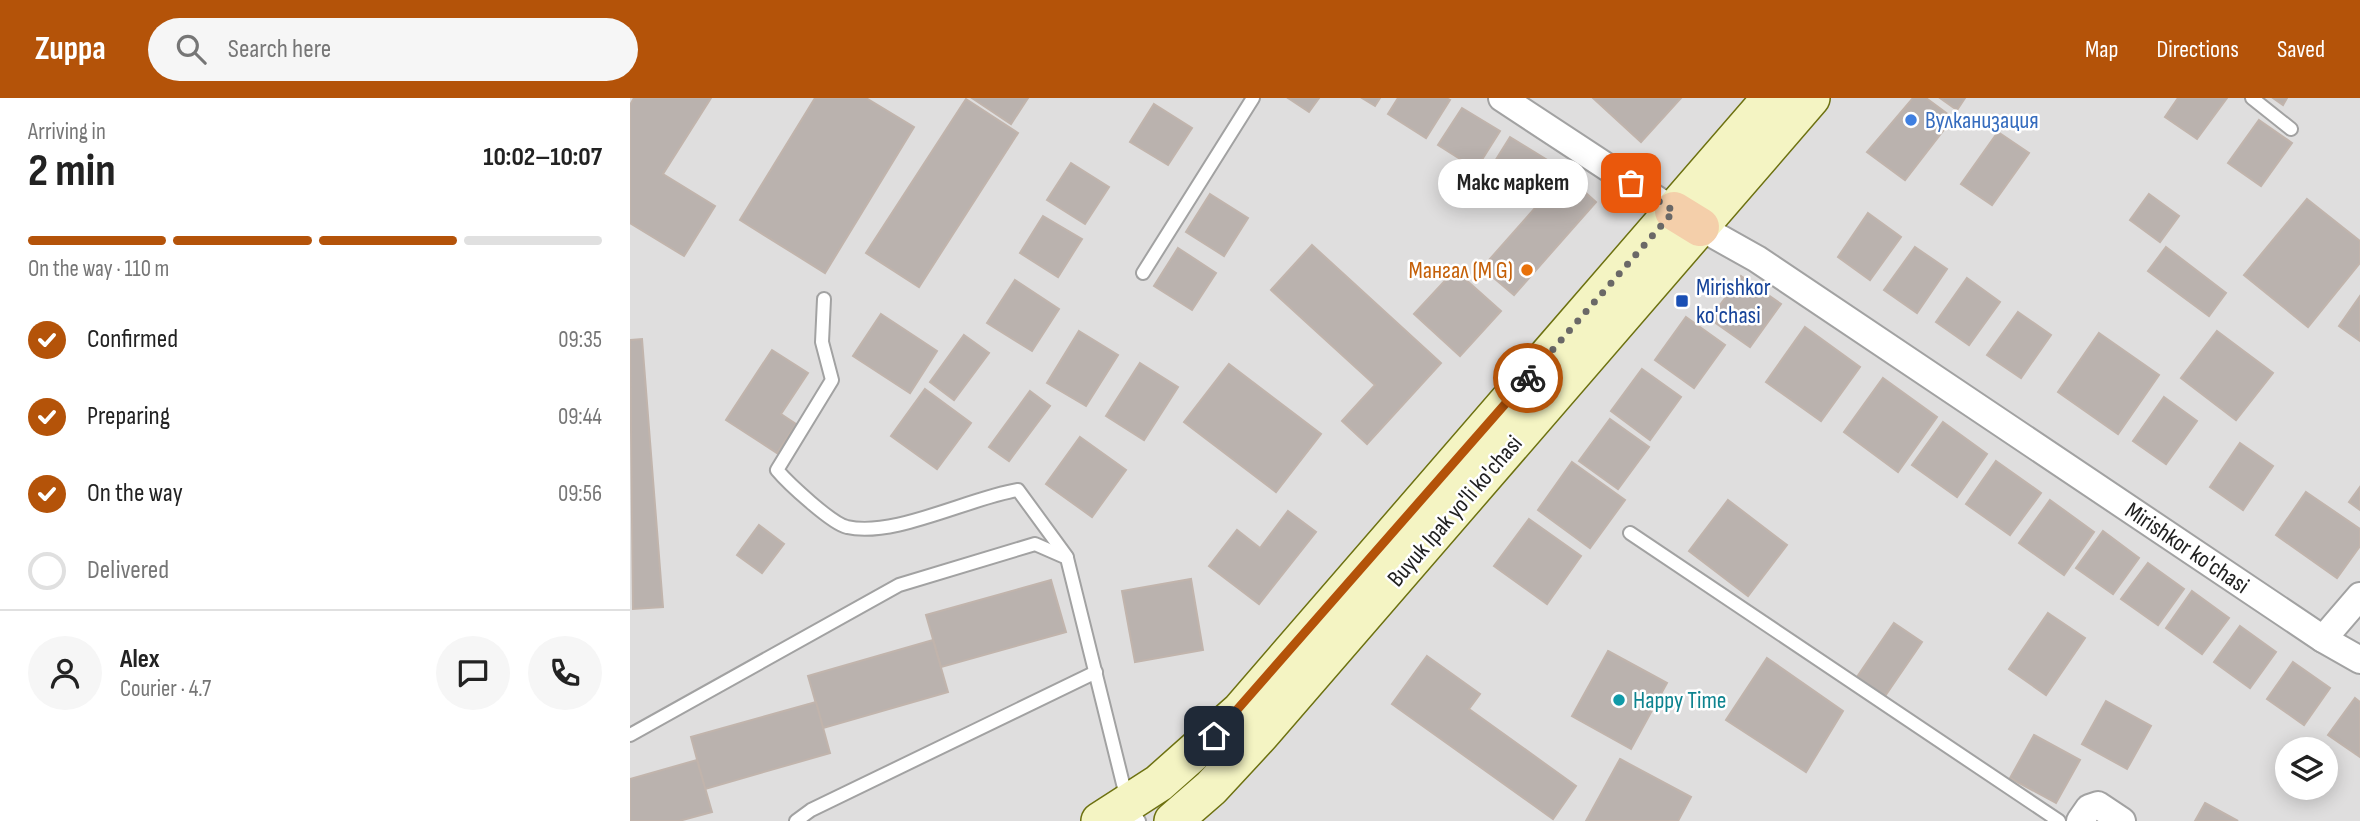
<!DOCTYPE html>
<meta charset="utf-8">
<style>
body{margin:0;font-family:"Sofia Sans Condensed",sans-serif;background:#f6f6f6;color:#222;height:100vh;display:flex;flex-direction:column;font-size:26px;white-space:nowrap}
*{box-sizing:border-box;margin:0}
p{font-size:23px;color:#767676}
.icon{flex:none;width:38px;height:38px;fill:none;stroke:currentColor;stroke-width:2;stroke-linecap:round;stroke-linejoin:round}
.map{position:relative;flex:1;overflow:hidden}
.side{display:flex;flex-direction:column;background:#fff;width:630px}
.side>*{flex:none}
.fabs{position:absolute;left:1645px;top:639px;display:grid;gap:14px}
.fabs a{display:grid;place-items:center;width:63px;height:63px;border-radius:50%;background:#fff;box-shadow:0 4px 18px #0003;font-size:35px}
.pin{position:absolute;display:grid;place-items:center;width:60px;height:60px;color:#fff;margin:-30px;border-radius:14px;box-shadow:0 4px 10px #0006}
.courier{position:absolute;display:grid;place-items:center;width:70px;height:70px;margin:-35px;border:5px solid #b45309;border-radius:50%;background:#fff;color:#222;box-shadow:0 2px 9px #0007}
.bubble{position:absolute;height:49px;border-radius:24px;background:#fff;box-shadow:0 4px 18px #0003;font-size:23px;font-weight:700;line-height:49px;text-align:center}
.head em{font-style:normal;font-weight:700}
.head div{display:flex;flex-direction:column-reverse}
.head{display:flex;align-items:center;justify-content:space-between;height:119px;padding:0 28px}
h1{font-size:46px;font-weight:700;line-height:52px}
.bar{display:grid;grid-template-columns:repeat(4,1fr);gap:10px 7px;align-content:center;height:84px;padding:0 28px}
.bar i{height:9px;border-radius:5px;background:#e0e0e0}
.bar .selected{background:#b45309}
.bar p{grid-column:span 4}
.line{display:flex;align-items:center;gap:18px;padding:0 28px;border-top:2px solid #e0e0e0}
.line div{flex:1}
.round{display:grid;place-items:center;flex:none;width:74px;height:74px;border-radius:37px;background:#f6f6f6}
ol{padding:0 28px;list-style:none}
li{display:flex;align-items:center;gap:21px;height:77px}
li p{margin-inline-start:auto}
li .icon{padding:7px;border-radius:50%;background:#b45309;color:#fff;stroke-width:4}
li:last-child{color:#767676}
li i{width:38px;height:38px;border:4px solid #e0e0e0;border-radius:50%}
header{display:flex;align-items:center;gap:42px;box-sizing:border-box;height:98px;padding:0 35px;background:#b45309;color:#fff}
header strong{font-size:33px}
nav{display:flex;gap:38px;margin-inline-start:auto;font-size:24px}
.search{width:490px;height:63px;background:#f6f6f6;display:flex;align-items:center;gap:18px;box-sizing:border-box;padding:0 24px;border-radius:38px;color:#767676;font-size:26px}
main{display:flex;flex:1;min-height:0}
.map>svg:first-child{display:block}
.residential{fill:#dfdede;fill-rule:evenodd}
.building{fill:#bab2ae;stroke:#c1b4ac;stroke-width:2}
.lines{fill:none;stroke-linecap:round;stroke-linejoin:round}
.lane-casing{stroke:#a2a2a2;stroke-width:16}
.street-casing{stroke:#a2a2a2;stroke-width:30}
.secondary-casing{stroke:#6d7110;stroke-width:40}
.primary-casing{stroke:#905c0e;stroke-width:42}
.lane{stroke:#fff;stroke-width:12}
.street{stroke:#fff;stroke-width:26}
.secondary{stroke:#f4f4c3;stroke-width:37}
.primary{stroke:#f4cfaa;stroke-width:38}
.done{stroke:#6a6867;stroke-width:7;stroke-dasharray:0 12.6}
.route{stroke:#b45309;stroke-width:9}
.shop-dot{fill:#3f7fe0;stroke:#fff;stroke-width:2.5}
.food-dot{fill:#e8710a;stroke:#fff;stroke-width:2.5}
.transit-dot{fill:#1a4fb4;stroke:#fff;stroke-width:2.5}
.culture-dot{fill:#0f9aa8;stroke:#fff;stroke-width:2.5}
.labels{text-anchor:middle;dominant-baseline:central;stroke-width:5;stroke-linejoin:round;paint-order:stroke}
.shop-label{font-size:24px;fill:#366cbe;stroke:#fff;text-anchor:start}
.food-label{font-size:24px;fill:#c56008;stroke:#fff;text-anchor:end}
.transit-label{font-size:24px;fill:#164399;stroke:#fff;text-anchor:start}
.street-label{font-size:24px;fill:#212121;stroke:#fff}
.culture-label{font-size:24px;fill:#0d838f;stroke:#fff;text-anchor:start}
</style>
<header>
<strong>Zuppa</strong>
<div class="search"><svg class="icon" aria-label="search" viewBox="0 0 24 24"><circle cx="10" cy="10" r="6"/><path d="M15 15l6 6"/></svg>Search here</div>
<nav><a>Map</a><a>Directions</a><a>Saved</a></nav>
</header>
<main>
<section class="side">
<div class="head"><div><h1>2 min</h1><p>Arriving in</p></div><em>10:02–10:07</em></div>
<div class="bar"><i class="selected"></i><i class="selected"></i><i class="selected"></i><i></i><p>On the way · 110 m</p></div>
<ol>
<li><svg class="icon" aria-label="check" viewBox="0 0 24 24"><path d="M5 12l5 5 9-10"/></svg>Confirmed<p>09:35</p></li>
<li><svg class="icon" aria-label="check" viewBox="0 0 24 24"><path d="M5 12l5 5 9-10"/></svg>Preparing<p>09:44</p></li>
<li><svg class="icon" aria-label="check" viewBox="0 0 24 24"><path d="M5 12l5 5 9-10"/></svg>On the way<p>09:56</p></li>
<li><i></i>Delivered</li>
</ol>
<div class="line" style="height:126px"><a class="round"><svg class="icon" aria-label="person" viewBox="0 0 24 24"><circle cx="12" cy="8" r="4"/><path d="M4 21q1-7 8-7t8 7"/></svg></a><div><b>Alex</b><p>Courier · 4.7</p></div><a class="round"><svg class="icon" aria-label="chat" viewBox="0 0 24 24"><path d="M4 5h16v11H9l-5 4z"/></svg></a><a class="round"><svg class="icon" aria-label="phone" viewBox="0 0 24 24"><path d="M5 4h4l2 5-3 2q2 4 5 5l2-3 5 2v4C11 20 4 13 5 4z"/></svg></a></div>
</section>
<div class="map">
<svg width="1730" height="723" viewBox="0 0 1730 723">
<rect width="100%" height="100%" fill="#f1ede9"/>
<path class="residential" d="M0,0H1730V723H0ZM1657,651H1696V690H1657Z"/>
<g class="building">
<path d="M4,0H81L33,76L85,108L54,158L0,125V7Z"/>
<path d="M185,0H236L284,29L195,175L110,122Z"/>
<path d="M342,0H398L381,26Z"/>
<path d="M658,0H689L679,14Z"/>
<path d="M732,0H750L745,8Z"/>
<path d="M768,0H816L820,2L796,40L758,16Z"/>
<path d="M963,0H1051L1011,44Z"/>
<path d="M1283,0H1296L1323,20L1275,82L1237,54Z"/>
<path d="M1310,0H1335L1327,12Z"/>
<path d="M1548,0H1597L1567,41L1535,19Z"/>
<path d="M1643,0H1657L1653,7Z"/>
<path d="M336,1L388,35L289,189L236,155Z"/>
<path d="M524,6L562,30L538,67L500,44Z"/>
<path d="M832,10L870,33L846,71L808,47Z"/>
<path d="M1629,22L1662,45L1631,88L1598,65Z"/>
<path d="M1368,34L1399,55L1362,107L1331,86Z"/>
<path d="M880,39L919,63L895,100L857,76Z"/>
<path d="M441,65L479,89L455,126L417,102Z"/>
<path d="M935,76L966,104L884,197L852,170Z"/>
<path d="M580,96L618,120L594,158L556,134Z"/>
<path d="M1519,96L1549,118L1530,144L1500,122Z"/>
<path d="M1677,101L1730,143V165L1678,229L1614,177Z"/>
<path d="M1238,115L1271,139L1240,182L1208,159Z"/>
<path d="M413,118L452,141L428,179L390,155Z"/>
<path d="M682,147L811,265L737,346L712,323L745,287L641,192Z"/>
<path d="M1285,149L1317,171L1287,215L1254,192Z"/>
<path d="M1536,149L1596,195L1579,218L1518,173Z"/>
<path d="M548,150L586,175L562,212L524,188Z"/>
<path d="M825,172L871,213L830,258L784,216Z"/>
<path d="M1111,178L1151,206L1120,249L1080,221Z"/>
<path d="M1337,180L1370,204L1339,247L1306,224Z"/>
<path d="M385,182L429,211L402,253L357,225Z"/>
<path d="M1730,198V243L1709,228Z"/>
<path d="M1388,214L1421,237L1391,280L1357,257Z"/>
<path d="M251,216L307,253L280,295L223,258Z"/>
<path d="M1056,219L1095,247L1064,290L1025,262Z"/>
<path d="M1175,229L1230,269L1191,323L1136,284Z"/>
<path d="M449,233L488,257L456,308L417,285Z"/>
<path d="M1587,233L1643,275L1606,322L1551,280Z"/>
<path d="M1469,235L1529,277L1488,336L1428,294Z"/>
<path d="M334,237L359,255L324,302L300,284Z"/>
<path d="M12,241L33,509L3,511L0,242Z"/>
<path d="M142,252L178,275L151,316L166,326L147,355L96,322Z"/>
<path d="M510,265L548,289L514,342L476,318Z"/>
<path d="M599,266L691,336L646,394L554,324Z"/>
<path d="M1012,271L1051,299L1020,342L981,313Z"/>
<path d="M1253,280L1307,319L1268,374L1214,334Z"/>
<path d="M295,291L341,325L307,371L261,338Z"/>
<path d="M400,293L420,308L379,363L359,349Z"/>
<path d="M1534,299L1567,323L1536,366L1503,343Z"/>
<path d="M980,321L1019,349L988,391L949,363Z"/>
<path d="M1313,324L1357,356L1327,399L1282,367Z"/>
<path d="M450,339L496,372L462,419L416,386Z"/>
<path d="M1610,345L1643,368L1613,412L1580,389Z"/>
<path d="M1366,363L1411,395L1380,437L1336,406Z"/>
<path d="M942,364L995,402L960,450L908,412Z"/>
<path d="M1730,389V412L1719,404Z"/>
<path d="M1676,394L1730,431V448L1707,480L1646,437Z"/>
<path d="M1098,402L1157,447L1118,498L1059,453Z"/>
<path d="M1420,402L1464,434L1434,477L1389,445Z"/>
<path d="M658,413L686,434L629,506L579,468L607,432L630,450Z"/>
<path d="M899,421L951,458L917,506L864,468Z"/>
<path d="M129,427L154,446L132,475L107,457Z"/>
<path d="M1473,433L1509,460L1483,496L1446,470Z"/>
<path d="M1518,465L1554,491L1528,527L1491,501Z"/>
<path d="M561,481L573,552L505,564L492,493Z"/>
<path d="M421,482L436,534L311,569L296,517Z"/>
<path d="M1562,493L1599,520L1572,556L1536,530Z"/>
<path d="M1418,515L1455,540L1416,597L1379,571Z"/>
<path d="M1264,525L1292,544L1255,598L1227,579Z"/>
<path d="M1610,528L1646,554L1620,590L1584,564Z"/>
<path d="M303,542L318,594L193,630L178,578Z"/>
<path d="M978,553L1037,585L1001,651L942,618Z"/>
<path d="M797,558L850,596L839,611L946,688L923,721L762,606Z"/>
<path d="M1137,560L1213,613L1176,674L1096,622Z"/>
<path d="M1663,564L1700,590L1674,627L1637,601Z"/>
<path d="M1725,600L1730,604V659L1698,637Z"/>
<path d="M1476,603L1521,628L1497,671L1452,646Z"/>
<path d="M186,604L200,655L75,691L61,639Z"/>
<path d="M1404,637L1450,662L1426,705L1380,680Z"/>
<path d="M990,661L1061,699L1048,723H956Z"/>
<path d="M67,662L82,714L49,723H0V681Z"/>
<path d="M1575,705L1608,723H1565Z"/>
</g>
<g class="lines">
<defs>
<g id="lane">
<path d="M1622,0L1661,31"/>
<path d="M513,175L623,0"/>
<path d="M194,201L192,244L202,282L147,372C158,385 202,426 217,429C263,440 339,400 388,392L437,459"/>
<path d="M1000,435L1429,723"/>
<path d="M0,637L269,487L405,446L437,460L498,706L509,723"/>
<path d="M166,723L181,712L466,574"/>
</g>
<g id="street">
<path d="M872,0L1044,113"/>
<path d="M1070,129L1127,161L1693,541L1730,562"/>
<path d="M1693,541L1730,498"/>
<path d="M1450,723L1459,710L1468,707L1492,723"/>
</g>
<g id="secondary">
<path d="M470,723L529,685L610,613L1141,0"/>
<path d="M543,723L581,690L631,636L1181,0"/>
</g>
<path id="primary" d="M1044,113L1070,129"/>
</defs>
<use href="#lane" class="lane-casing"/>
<use href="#street" class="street-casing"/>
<use href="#secondary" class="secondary-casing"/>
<use href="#primary" class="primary-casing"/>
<use href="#lane" class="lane"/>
<use href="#street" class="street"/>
<use href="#secondary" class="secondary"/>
<use href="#primary" class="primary"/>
</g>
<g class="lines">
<path class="done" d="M898,280L1044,113L1001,85"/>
<path class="route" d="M584,638L898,280"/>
</g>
<circle class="shop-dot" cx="1281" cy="22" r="7"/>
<circle class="food-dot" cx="897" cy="172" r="7"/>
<rect class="transit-dot" x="1045" y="196" width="14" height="14" rx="3.5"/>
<circle class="culture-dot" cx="989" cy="602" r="7"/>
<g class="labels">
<g class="shop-label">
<text x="1295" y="22">Вулканизация</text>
</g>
<g class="food-label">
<text x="883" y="172">Мангал (M G)</text>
</g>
<g class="transit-label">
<text x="1066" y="189">Mirishkor<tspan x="1066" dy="28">ko'chasi</tspan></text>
</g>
<g class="street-label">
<text transform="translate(825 413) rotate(-49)">Buyuk Ipak yo'li ko'chasi</text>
<text transform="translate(1557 450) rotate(34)">Mirishkor ko'chasi</text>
</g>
<g class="culture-label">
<text x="1003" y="602">Happy Time</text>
</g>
</g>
</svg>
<div class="fabs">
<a><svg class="icon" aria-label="layers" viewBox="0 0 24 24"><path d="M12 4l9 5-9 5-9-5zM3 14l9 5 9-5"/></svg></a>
</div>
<div class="pin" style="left:1001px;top:85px;background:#ea580c"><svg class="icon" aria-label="bag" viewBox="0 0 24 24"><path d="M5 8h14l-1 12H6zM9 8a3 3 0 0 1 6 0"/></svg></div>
<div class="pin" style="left:584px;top:638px;background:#1f2937"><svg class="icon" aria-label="home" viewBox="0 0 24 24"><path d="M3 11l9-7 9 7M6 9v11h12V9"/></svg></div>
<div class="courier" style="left:898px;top:280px"><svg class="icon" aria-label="bike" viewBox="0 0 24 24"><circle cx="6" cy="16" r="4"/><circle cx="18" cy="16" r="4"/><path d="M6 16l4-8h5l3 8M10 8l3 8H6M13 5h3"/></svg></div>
<div class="bubble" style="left:808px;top:61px;width:150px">Макс маркет</div>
</div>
</main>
